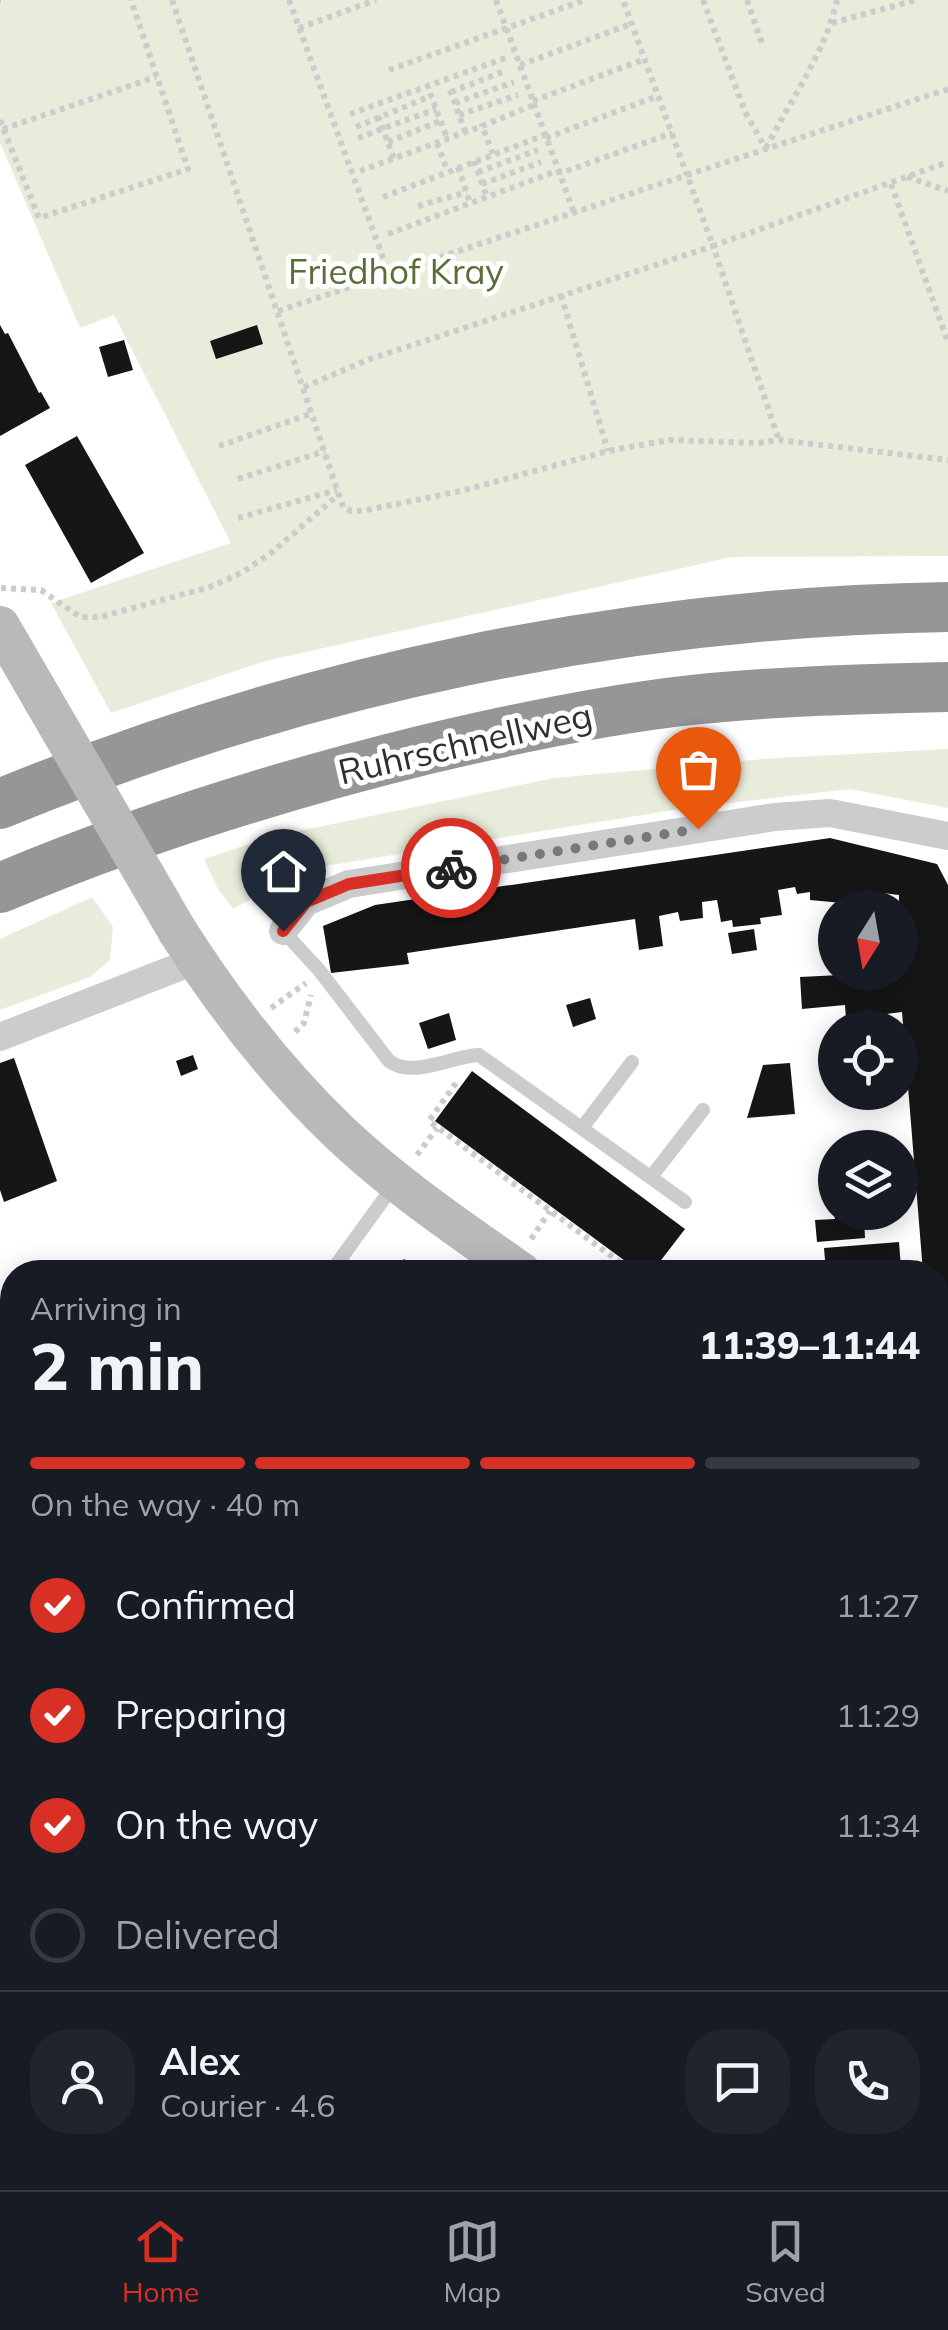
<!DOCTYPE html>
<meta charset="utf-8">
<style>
body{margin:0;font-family:Mulish,sans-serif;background:#20242c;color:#f1f3f6;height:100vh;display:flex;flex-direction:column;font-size:38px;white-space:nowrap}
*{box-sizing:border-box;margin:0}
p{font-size:32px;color:#9ea1a6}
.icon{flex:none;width:55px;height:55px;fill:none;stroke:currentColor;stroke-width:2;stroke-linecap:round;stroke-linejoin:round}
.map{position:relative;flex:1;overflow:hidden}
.details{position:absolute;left:0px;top:1260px;width:950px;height:930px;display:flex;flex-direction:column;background:#171b24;border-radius:40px 40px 0 0;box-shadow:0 5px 25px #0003}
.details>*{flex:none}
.needle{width:65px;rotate:191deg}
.buttons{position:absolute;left:818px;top:890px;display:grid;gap:20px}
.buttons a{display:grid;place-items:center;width:100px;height:100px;border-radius:50%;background:#171b24;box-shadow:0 5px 25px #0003;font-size:50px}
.pin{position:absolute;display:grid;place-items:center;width:85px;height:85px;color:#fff;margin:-102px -42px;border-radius:50% 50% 50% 0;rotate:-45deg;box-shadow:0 0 10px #0007}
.pin .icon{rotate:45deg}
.courier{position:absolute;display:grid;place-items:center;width:100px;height:100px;margin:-50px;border:8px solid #d93025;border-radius:50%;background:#fff;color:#222;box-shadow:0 2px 12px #0007}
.headline em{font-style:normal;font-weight:800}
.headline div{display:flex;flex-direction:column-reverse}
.headline{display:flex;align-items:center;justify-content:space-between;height:170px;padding:0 30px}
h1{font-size:65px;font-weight:800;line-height:75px}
.bar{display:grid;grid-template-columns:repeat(4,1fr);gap:15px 10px;align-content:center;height:120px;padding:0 30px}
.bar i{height:12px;border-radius:8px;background:#363941}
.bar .selected{background:#d93025}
.bar p{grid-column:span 4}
.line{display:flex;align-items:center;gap:25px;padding:0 30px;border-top:2px solid #363941}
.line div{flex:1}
.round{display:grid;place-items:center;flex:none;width:105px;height:105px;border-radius:40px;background:#20242c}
ol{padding:0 30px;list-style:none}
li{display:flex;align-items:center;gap:30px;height:110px}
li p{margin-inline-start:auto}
li .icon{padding:10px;border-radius:50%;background:#d93025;color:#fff;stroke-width:4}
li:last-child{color:#9ea1a6}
li i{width:55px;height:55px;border:5px solid #363941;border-radius:50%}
.tabs{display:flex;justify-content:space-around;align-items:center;height:140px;border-top:2px solid #363941;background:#171b24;font-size:28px;color:#9ea1a6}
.tabs a{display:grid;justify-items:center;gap:5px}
.tabs .selected{color:#d93025}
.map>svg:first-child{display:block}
.green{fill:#e8eddb}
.building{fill:#161616}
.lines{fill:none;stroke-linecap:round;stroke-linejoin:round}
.path{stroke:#ccc;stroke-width:6;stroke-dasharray:5 5;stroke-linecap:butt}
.service{stroke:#ccc;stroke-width:14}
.minor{stroke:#ccc;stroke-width:28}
.tertiary{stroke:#ccc;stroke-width:35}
.secondary{stroke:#b9b9b9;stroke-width:40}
.motorway{stroke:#969696;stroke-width:50}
.secondary-bridge{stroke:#b9b9b9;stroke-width:40}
.done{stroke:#787878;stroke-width:10;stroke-dasharray:0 18}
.route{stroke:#d93025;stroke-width:12}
.labels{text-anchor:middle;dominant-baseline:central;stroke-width:10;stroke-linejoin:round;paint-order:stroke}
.park-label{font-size:35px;fill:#5a6e38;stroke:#fff}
.street-label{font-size:35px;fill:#2f2f2f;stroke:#fff}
</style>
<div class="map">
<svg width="948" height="2190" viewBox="0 0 948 2190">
<rect width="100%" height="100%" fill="#fff"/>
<g class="green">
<path d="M0,0H948V556L732,557L265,661L111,713L51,603L231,543L114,315L80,328L0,143Z"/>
<path d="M948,749V808L850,789L686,808L306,869L233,909L217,887L204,859L270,837L554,778L776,758Z"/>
<path d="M92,897L113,927L110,960L90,977L0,1010V939Z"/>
</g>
<g class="building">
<path d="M0,325L5,334L8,333L39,393L41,392L50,408L0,436Z"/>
<path d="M257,325L263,344L216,359L210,341Z"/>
<path d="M124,340L133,370L108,377L99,347Z"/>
<path d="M77,436L144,553L91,583L25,465Z"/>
<path d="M830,838L937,864L948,885V1546L938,1547V1272H923L902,1012L846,1019L845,1005L802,1009L800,977L900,972L899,895L867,891L865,899L856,897L853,904L810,900V892L797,894L795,887L778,890L782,915L760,918L761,924L733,927L732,920L721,922L717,900L702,902L703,918L680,921L678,912L659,916L663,946L639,950L635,919L407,953L409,964L331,973L323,926L375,905Z"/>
<path d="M754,929L757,950L732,954L728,933Z"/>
<path d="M590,998L596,1019L573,1027L566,1005Z"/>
<path d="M449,1013L456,1040L428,1049L419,1023Z"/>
<path d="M193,1055L198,1069L181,1076L176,1061Z"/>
<path d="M14,1058L57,1181L4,1202L0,1190V1063Z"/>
<path d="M790,1063L795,1114L747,1118L763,1065Z"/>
<path d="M472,1071L685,1229L652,1272H640L435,1121Z"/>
<path d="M834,1212H880V1215L864,1217L865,1238L817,1242L815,1220L835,1219Z"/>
<path d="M899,1242L901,1268L826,1272L824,1248Z"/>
<path d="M404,1259L422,1272H394Z"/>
<path d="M12,1439V1569L10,1570L0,1545V1443Z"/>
<path d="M12,1737V1792L0,1795V1740Z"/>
<path d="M948,1901V1958L938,1961V1904Z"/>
<path d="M12,1955V2009L0,2012V1959Z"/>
<path d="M948,2163V2190H905V2187L917,2186V2178H938V2164Z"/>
<path d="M31,2178H74L76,2190H34Z"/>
<path d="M302,2178H338L339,2184L303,2188Z"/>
<path d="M584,2178H620L618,2190H582Z"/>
</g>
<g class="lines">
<g class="path">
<path d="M0,0H1"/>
<path d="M172,0L343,507L351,511H362L461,491L608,451L669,440L758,443L779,440L948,460"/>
<path d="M289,0L389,274"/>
<path d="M496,0L574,213"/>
<path d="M703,0L745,112L766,149"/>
<path d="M747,0L763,47"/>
<path d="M832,23L916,0"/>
<path d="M299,28L376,0"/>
<path d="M520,65L631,24"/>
<path d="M389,70L585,0"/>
<path d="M948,89L687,175L713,246L948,162"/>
<path d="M450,90L465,131"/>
<path d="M451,92L507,70"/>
<path d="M430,93L447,138"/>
<path d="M533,101L645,59"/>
<path d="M455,103L514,82"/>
<path d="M350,114L508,57"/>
<path d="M459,115L518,95"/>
<path d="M378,116L394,159"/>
<path d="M0,120L39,218L188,169L131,0"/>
<path d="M356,127L431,96"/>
<path d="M3,129L156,77"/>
<path d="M358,138L436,109"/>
<path d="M546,138L658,96"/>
<path d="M388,142L440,121"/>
<path d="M437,143L447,170"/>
<path d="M766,148C790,101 826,51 837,0"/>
<path d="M493,154L482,126L534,105"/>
<path d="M474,161L487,197"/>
<path d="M458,167L470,203"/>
<path d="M360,171L482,126"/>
<path d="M478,172L538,150"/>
<path d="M907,177L948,191"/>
<path d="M482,184L541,162"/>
<path d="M891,184L948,342"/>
<path d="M383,197L545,135"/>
<path d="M418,206L467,192"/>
<path d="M388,234L554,172H564L672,133"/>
<path d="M561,295L608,451"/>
<path d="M278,311L687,175L623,0"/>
<path d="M304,387L370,359L713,246L779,440"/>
<path d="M219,446L313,413"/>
<path d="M238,479L325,451"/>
<path d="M238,518L337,490"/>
<path d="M1,588L41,590L80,617H100L210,587L241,573L271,553L338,495"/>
<path d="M271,1008L306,983"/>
<path d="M295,1032L304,1023L311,995"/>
<path d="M456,1083L429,1121L633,1272"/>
<path d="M417,1155L437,1128"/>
<path d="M531,1239L550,1211"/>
<path d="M0,1836L6,1860"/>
<path d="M938,1974L948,1978"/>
</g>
<g class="service">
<path d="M283,931L319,970L389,1061C414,1079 451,1056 479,1055L685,1202"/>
<path d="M582,1128L632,1062"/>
<path d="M651,1177L703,1110"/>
<path d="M331,1272L394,1185"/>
<path d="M938,2054L948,2052"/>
<path d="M0,2095L12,2092"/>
<path d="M387,2178L468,2186"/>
</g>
<g class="minor">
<path d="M283,931L306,902L349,884L775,817L830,813L948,836"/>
<path d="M0,1037L197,960"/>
<path d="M938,1657L948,1654"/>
<path d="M468,2178L469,2190"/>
</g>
<path class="tertiary" d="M0,1900L12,1897"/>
<g class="secondary">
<path d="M0,626L43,700"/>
<path d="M178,932C224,1004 278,1074 340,1133C395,1185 459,1229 521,1272"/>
<path d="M938,1693L948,1713"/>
</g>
<g class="motorway">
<path d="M0,804C301,680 622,612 948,607"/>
<path d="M0,888C138,830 278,786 424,750C512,729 601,710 691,700C777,691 862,689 948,687"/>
</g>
<path class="secondary-bridge" d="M43,700L178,932"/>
</g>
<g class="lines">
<path class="done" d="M451,868L698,829"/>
<path class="route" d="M283,931L306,902L349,884L451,868"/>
</g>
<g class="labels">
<g class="park-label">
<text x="396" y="271">Friedhof Kray</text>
</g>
<g class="street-label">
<text transform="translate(465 743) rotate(-13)">Ruhrschnellweg</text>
</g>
</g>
</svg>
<div class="buttons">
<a><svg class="needle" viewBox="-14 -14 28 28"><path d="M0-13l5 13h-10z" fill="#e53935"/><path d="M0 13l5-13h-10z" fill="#9ea1a6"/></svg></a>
<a><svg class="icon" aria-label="locate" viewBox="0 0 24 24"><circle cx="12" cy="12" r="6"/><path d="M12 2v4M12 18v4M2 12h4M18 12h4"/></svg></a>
<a><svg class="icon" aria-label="layers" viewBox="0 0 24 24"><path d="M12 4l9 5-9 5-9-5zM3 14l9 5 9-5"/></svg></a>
</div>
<div class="pin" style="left:698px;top:829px;background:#ea580c"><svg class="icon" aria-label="bag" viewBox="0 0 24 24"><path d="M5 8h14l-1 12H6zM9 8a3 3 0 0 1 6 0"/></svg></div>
<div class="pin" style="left:283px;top:931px;background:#1f2937"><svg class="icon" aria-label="home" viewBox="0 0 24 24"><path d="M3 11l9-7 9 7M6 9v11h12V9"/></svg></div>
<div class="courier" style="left:451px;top:868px"><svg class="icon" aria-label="bike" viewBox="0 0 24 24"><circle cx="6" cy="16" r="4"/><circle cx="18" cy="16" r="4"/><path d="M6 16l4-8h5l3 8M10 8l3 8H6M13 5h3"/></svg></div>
<section class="details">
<div class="headline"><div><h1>2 min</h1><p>Arriving in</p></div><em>11:39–11:44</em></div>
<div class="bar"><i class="selected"></i><i class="selected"></i><i class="selected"></i><i></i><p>On the way · 40 m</p></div>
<ol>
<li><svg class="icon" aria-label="check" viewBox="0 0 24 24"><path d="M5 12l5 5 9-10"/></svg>Confirmed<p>11:27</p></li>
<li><svg class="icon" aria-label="check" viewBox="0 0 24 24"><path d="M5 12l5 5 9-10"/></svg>Preparing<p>11:29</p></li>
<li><svg class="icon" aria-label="check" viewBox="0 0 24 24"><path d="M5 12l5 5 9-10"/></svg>On the way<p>11:34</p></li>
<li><i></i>Delivered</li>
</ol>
<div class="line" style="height:180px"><a class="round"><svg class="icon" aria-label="person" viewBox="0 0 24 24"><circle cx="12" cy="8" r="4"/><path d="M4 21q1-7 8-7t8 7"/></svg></a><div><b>Alex</b><p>Courier · 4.6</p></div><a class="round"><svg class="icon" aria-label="chat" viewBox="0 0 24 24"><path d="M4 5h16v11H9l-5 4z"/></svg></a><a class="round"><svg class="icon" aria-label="phone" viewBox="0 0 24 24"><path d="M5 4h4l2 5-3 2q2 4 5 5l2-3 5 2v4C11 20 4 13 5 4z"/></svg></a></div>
</section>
</div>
<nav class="tabs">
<a class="selected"><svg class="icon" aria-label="home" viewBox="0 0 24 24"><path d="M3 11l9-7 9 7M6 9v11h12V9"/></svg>Home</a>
<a><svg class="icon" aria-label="map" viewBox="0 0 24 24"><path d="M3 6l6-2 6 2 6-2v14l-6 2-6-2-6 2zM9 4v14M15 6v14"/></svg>Map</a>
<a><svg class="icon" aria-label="saved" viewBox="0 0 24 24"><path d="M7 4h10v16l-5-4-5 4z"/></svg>Saved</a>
</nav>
